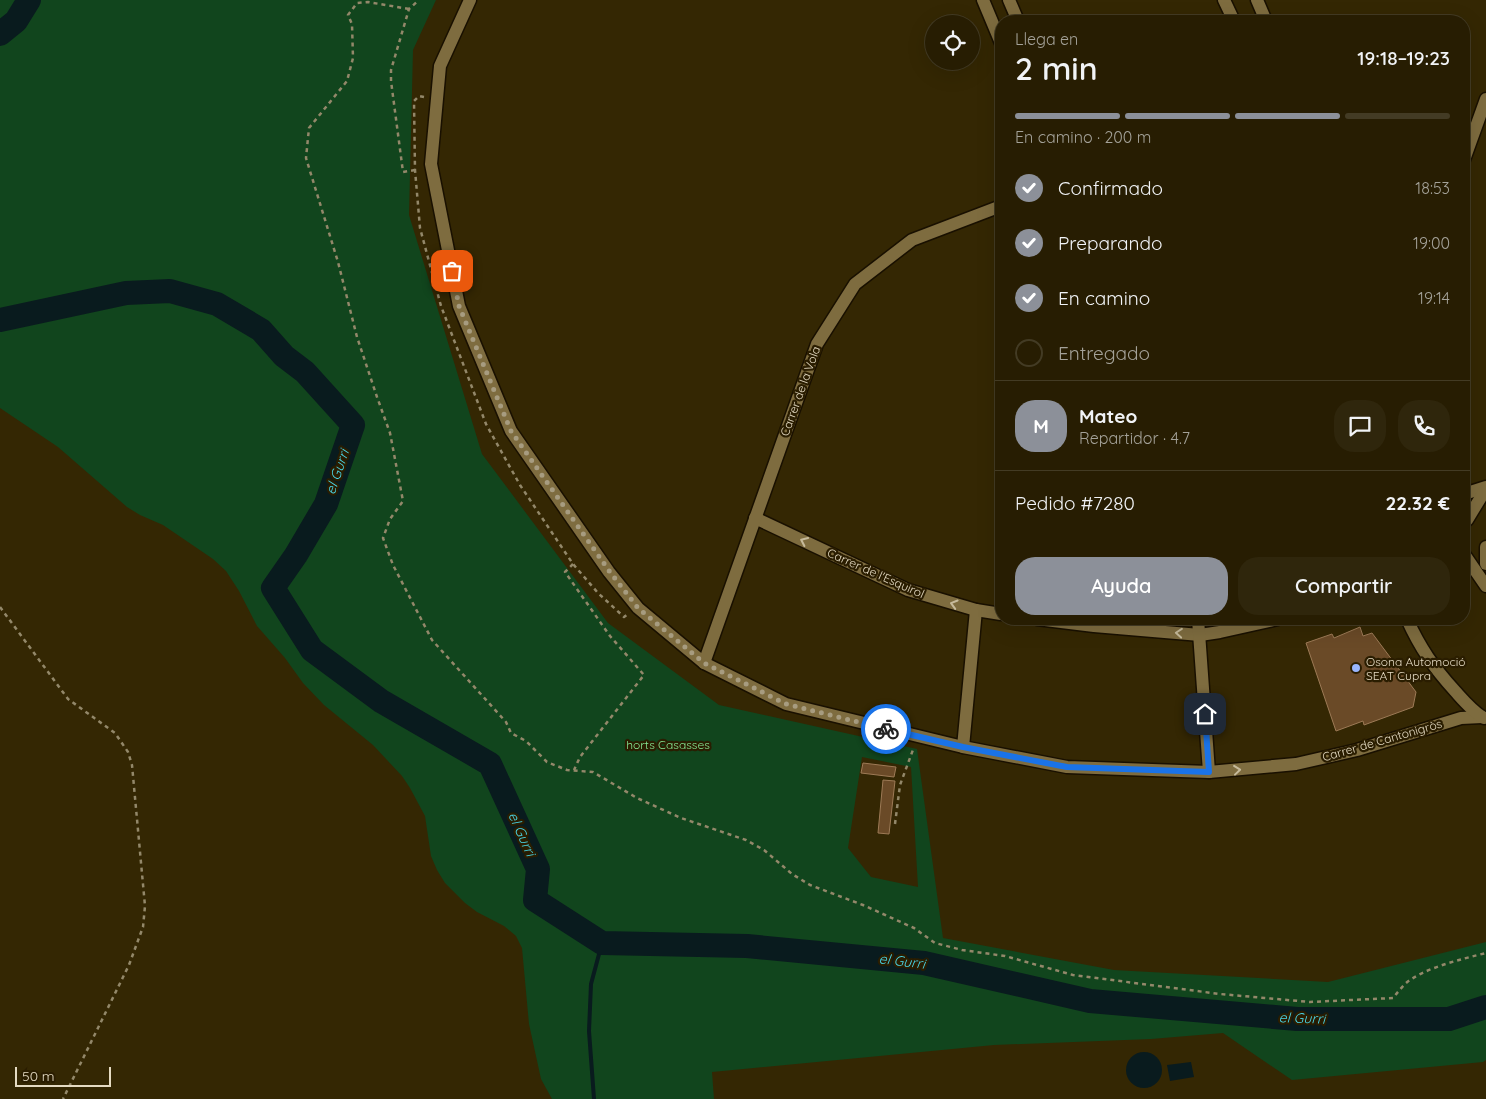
<!DOCTYPE html>
<html lang="es">
<meta charset="utf-8">
<style>
body{margin:0;font-family:Quicksand,sans-serif;background:#2f260c;color:#f1f3f6;height:100vh;display:flex;flex-direction:column;font-size:19px;white-space:nowrap}
*{box-sizing:border-box;margin:0}
p{font-size:16px;color:#a4a299}
.icon{flex:none;width:28px;height:28px;fill:none;stroke:currentColor;stroke-width:2;stroke-linecap:round;stroke-linejoin:round}
.map{position:relative;flex:1;overflow:hidden}
.details{position:absolute;left:995px;top:15px;width:475px;height:610px;display:flex;flex-direction:column;background:#271d02;border-radius:20px;box-shadow:0 5px 20px #0002,0 0 0 1px #433b24}
.details>*{flex:none}
.tools{position:absolute;left:925px;top:15px;display:grid;gap:10px}
.tools a{display:grid;place-items:center;width:55px;height:55px;border-radius:50%;background:#271d02;box-shadow:0 5px 20px #0002,0 0 0 1px #433b24;font-size:25px}
.scale{position:absolute;left:15px;bottom:12px;width:96px;box-sizing:border-box;padding-left:5px;border:2px solid #e5dbc3;border-top:0;font-size:14px;line-height:18px;white-space:nowrap;color:#e5dbc3;-webkit-text-stroke:4px #2a1d00;paint-order:stroke}
.pin{position:absolute;display:grid;place-items:center;width:42px;height:42px;color:#fff;margin:-21px;border-radius:10px;box-shadow:0 2px 8px #0006}
.courier{position:absolute;display:grid;place-items:center;width:50px;height:50px;margin:-25px;border:4px solid #1a73e8;border-radius:50%;background:#fff;color:#222;box-shadow:0 1px 6px #0007}
.summary em{font-style:normal;font-weight:600}
.summary div{display:flex;flex-direction:column-reverse}
.summary{display:flex;align-items:center;justify-content:space-between;height:85px;padding:0 20px}
h1{font-size:32px;font-weight:600;line-height:38px}
.bar{display:grid;grid-template-columns:repeat(4,1fr);gap:8px 5px;align-content:center;height:60px;padding:0 20px}
.bar i{height:6px;border-radius:4px;background:#433b24}
.bar .selected{background:#8c9099}
.bar p{grid-column:span 4}
.line{display:flex;align-items:center;gap:12px;padding:0 20px;border-top:1px solid #433b24}
.line div{flex:1}
.round{display:grid;place-items:center;flex:none;width:52px;height:52px;border-radius:20px;background:#2f260c}
ol{padding:0 20px;list-style:none}
li{display:flex;align-items:center;gap:15px;height:55px}
li p{margin-inline-start:auto}
li .icon{padding:5px;border-radius:50%;background:#8c9099;color:#fff;stroke-width:4}
li:last-child{color:#a4a299}
li i{width:28px;height:28px;border:2px solid #433b24;border-radius:50%}
.cta{display:flex;gap:10px;margin-top:auto;padding:10px 20px}
.cta a{flex:1;height:58px;border-radius:20px;background:#8c9099;color:#fff;font-size:20px;font-weight:600;line-height:58px;text-align:center}
.cta a+a{background:#2f260c;color:#f1f3f6}
.map>svg:first-child{display:block}
.green{fill:#11451d;fill-rule:evenodd}
.water{fill:#091b1e}
.lines{fill:none;stroke-linecap:round;stroke-linejoin:round}
.stream{stroke:#091b1e;stroke-width:4}
.river{stroke:#091b1e;stroke-width:24}
.building{fill:#6a4a27;stroke:#9d7a56}
.minor-casing{stroke:#191000;stroke-width:15}
.path{stroke:#93886a;stroke-width:2.5;stroke-dasharray:4 4;stroke-linecap:butt}
.minor{stroke:#7e6c3f;stroke-width:12}
.oneway{stroke:#c6ba9b}
.done{stroke:#a79c80;stroke-width:5;stroke-dasharray:0 9}
.route{stroke:#1a73e8;stroke-width:6}
.poi-dot{fill:#99b5fd;stroke:#2a1d00;stroke-width:2}
.labels{text-anchor:middle;dominant-baseline:central;stroke-width:4.5;stroke-linejoin:round;paint-order:stroke}
.street-label{font-size:12px;fill:#e5dbc3;stroke:#2a1d00}
.poi-label{font-size:12px;fill:#e5dbc3;stroke:#2a1d00;text-anchor:start}
.park-label{font-size:12px;fill:#87eb96;stroke:#2a1d00}
.water-label{font-size:14px;font-style:italic;fill:#4ad7e9;stroke:#2a1d00}
</style>
<div class="map">
<svg width="1486" height="1099" viewBox="0 0 1486 1099">
<rect width="100%" height="100%" fill="#342703"/>
<path class="green" d="M0,0H436L413,50L409,215L482,454L608,623L719,705L917,749L943,938L1114,970L1328,982L1486,942V1060L1483,1062L1292,1080L1223,1033L1151,1039L994,1045L712,1072L714,1099H552L541,1079L529,1024L522,948L516,936L504,926L477,912L465,903L445,883L437,870L431,856L425,816L410,788L402,776L373,745L324,705L303,683L285,658L257,626L239,591L226,571L213,559L163,525L140,515L127,507L58,447L0,408ZM862,757L911,767L918,887L871,877L848,848Z"/>
<g class="water">
<circle cx="1144" cy="1070" r="18"/>
<path d="M1191,1062L1194,1077L1170,1081L1167,1065Z"/>
</g>
<g class="lines">
<path class="stream" d="M594,1099L589,1031L591,984L602,943"/>
<g class="river">
<path d="M0,34L16,21L29,0"/>
<path d="M0,320L126,293L170,291L217,304L261,330L284,356L305,372L353,425L326,504L296,555L273,588L312,650L381,701L490,764L538,869L535,900L602,943L747,946L924,963L1090,1001L1297,1019H1449L1486,1007"/>
</g>
</g>
<g class="building">
<path d="M1360,627L1363,636L1372,633L1416,692L1413,707L1364,725L1363,721L1336,731L1306,643L1332,634L1334,638Z"/>
<path d="M863,763L896,767L894,777L861,773Z"/>
<path d="M883,780L895,781L889,834L878,833Z"/>
</g>
<g class="lines">
<defs>
<g id="minor">
<path d="M470,0L440,66L431,164L459,306L511,431L609,572L638,608L704,663L786,704L963,747L1067,767L1209,772L1296,764L1357,750L1461,718L1482,717"/>
<path d="M983,0L1001,43"/>
<path d="M1009,0L1018,21"/>
<path d="M1224,0L1234,21"/>
<path d="M1257,0L1266,21"/>
<path d="M1464,160L1486,99"/>
<path d="M1464,494L1486,487"/>
<path d="M755,518L908,590L976,610L1001,614"/>
<path d="M1464,521L1467,520L1486,489"/>
<path d="M1486,547V564"/>
<path d="M1464,554L1486,586"/>
<path d="M1037,619L1094,626L1200,635L1220,632L1278,619"/>
<path d="M1198,619L1209,772"/>
<path d="M1407,619C1420,648 1434,668 1455,691C1464,701 1473,712 1484,718"/>
<path d="M704,663L817,344L855,284L912,240L1001,206"/>
<path d="M963,747L976,610"/>
</g>
</defs>
<use href="#minor" class="minor-casing"/>
<g class="path">
<path d="M409,9L368,2L357,3L348,15L352,24L353,58L347,81L309,128L306,158L338,262L357,337L377,397L390,433L403,501L390,519L383,538L393,565L432,640L506,722L511,733L526,741L547,762L567,770L593,772L637,798L681,818L746,840L764,850L792,874L810,885L863,905L914,928L935,943L962,950L1005,956L1073,975L1220,994L1310,1002L1393,998C1397,993 1401,988 1406,983C1424,968 1462,959 1486,953"/>
<path d="M424,97L419,96L414,101L415,170L420,228L441,306L486,424L520,485L573,564L598,593L624,617L628,614"/>
<path d="M415,170L403,172L391,81V70L409,9L419,0"/>
<path d="M573,564L565,572L610,636L644,675L580,757L574,770"/>
<path d="M0,607L68,699L115,733L128,752L132,765L145,906L143,927L129,965L63,1099"/>
<path d="M895,824L900,785L914,747"/>
</g>
<use href="#minor" class="minor"/>
</g>
<defs><path id="oneway-chevron" d="M-2-3.5L2.5 0L-2 3.5" fill="none" stroke-width="1.6" stroke-linecap="round" stroke-linejoin="round" transform="scale(1.25)"/></defs>
<g class="oneway">
<use href="#oneway-chevron" transform="translate(804 541) rotate(-155)"/>
<use href="#oneway-chevron" transform="translate(954 604) rotate(-164)"/>
<use href="#oneway-chevron" transform="translate(1179 633) rotate(-175)"/>
<use href="#oneway-chevron" transform="translate(1237 770) rotate(-6)"/>
</g>
<g class="lines">
<path class="done" d="M452,271L459,306L511,431L610,572L638,608L704,663L786,704L886,729"/>
<path class="route" d="M886,729L963,747L1067,767L1209,772L1205,714"/>
</g>
<circle class="poi-dot" cx="1356" cy="668" r="5"/>
<g class="labels">
<g class="street-label">
<text transform="translate(800 391) rotate(-70)">Carrer de la Vola</text>
<text transform="translate(876 573) rotate(24)">Carrer de l'Esquirol</text>
<text transform="translate(1382 740) rotate(-16)">Carrer de Cantonigròs</text>
</g>
<g class="poi-label">
<text x="1366" y="661">Osona Automoció<tspan x="1366" dy="14">SEAT Cupra</tspan></text>
</g>
<g class="park-label">
<text x="668" y="744">horts Casasses</text>
</g>
<g class="water-label">
<text transform="translate(337 472) rotate(-71)">el Gurri</text>
<text transform="translate(522 834) rotate(66)">el Gurri</text>
<text transform="translate(902 961) rotate(7)">el Gurri</text>
<text transform="translate(1302 1018) rotate(2)">el Gurri</text>
</g>
</g>
</svg>
<div class="tools">
<a><svg class="icon" aria-label="locate" viewBox="0 0 24 24"><circle cx="12" cy="12" r="6"/><path d="M12 2v4M12 18v4M2 12h4M18 12h4"/></svg></a>
</div>
<div class="scale">50 m</div>
<div class="pin" style="left:452px;top:271px;background:#ea580c"><svg class="icon" aria-label="bag" viewBox="0 0 24 24"><path d="M5 8h14l-1 12H6zM9 8a3 3 0 0 1 6 0"/></svg></div>
<div class="pin" style="left:1205px;top:714px;background:#1f2937"><svg class="icon" aria-label="home" viewBox="0 0 24 24"><path d="M3 11l9-7 9 7M6 9v11h12V9"/></svg></div>
<div class="courier" style="left:886px;top:729px"><svg class="icon" aria-label="bike" viewBox="0 0 24 24"><circle cx="6" cy="16" r="4"/><circle cx="18" cy="16" r="4"/><path d="M6 16l4-8h5l3 8M10 8l3 8H6M13 5h3"/></svg></div>
<section class="details">
<div class="summary"><div><h1>2 min</h1><p>Llega en</p></div><em>19:18–19:23</em></div>
<div class="bar"><i class="selected"></i><i class="selected"></i><i class="selected"></i><i></i><p>En camino · 200 m</p></div>
<ol>
<li><svg class="icon" aria-label="check" viewBox="0 0 24 24"><path d="M5 12l5 5 9-10"/></svg>Confirmado<p>18:53</p></li>
<li><svg class="icon" aria-label="check" viewBox="0 0 24 24"><path d="M5 12l5 5 9-10"/></svg>Preparando<p>19:00</p></li>
<li><svg class="icon" aria-label="check" viewBox="0 0 24 24"><path d="M5 12l5 5 9-10"/></svg>En camino<p>19:14</p></li>
<li><i></i>Entregado</li>
</ol>
<div class="line" style="height:90px"><b class="round" style="background:#8c9099;color:#fff">M</b><div><b>Mateo</b><p>Repartidor · 4.7</p></div><a class="round"><svg class="icon" aria-label="chat" viewBox="0 0 24 24"><path d="M4 5h16v11H9l-5 4z"/></svg></a><a class="round"><svg class="icon" aria-label="phone" viewBox="0 0 24 24"><path d="M5 4h4l2 5-3 2q2 4 5 5l2-3 5 2v4C11 20 4 13 5 4z"/></svg></a></div>
<div class="line" style="height:65px"><div>Pedido #7280</div><b>22.32 €</b></div>
<div class="cta"><a>Ayuda</a><a>Compartir</a></div>
</section>
</div>
